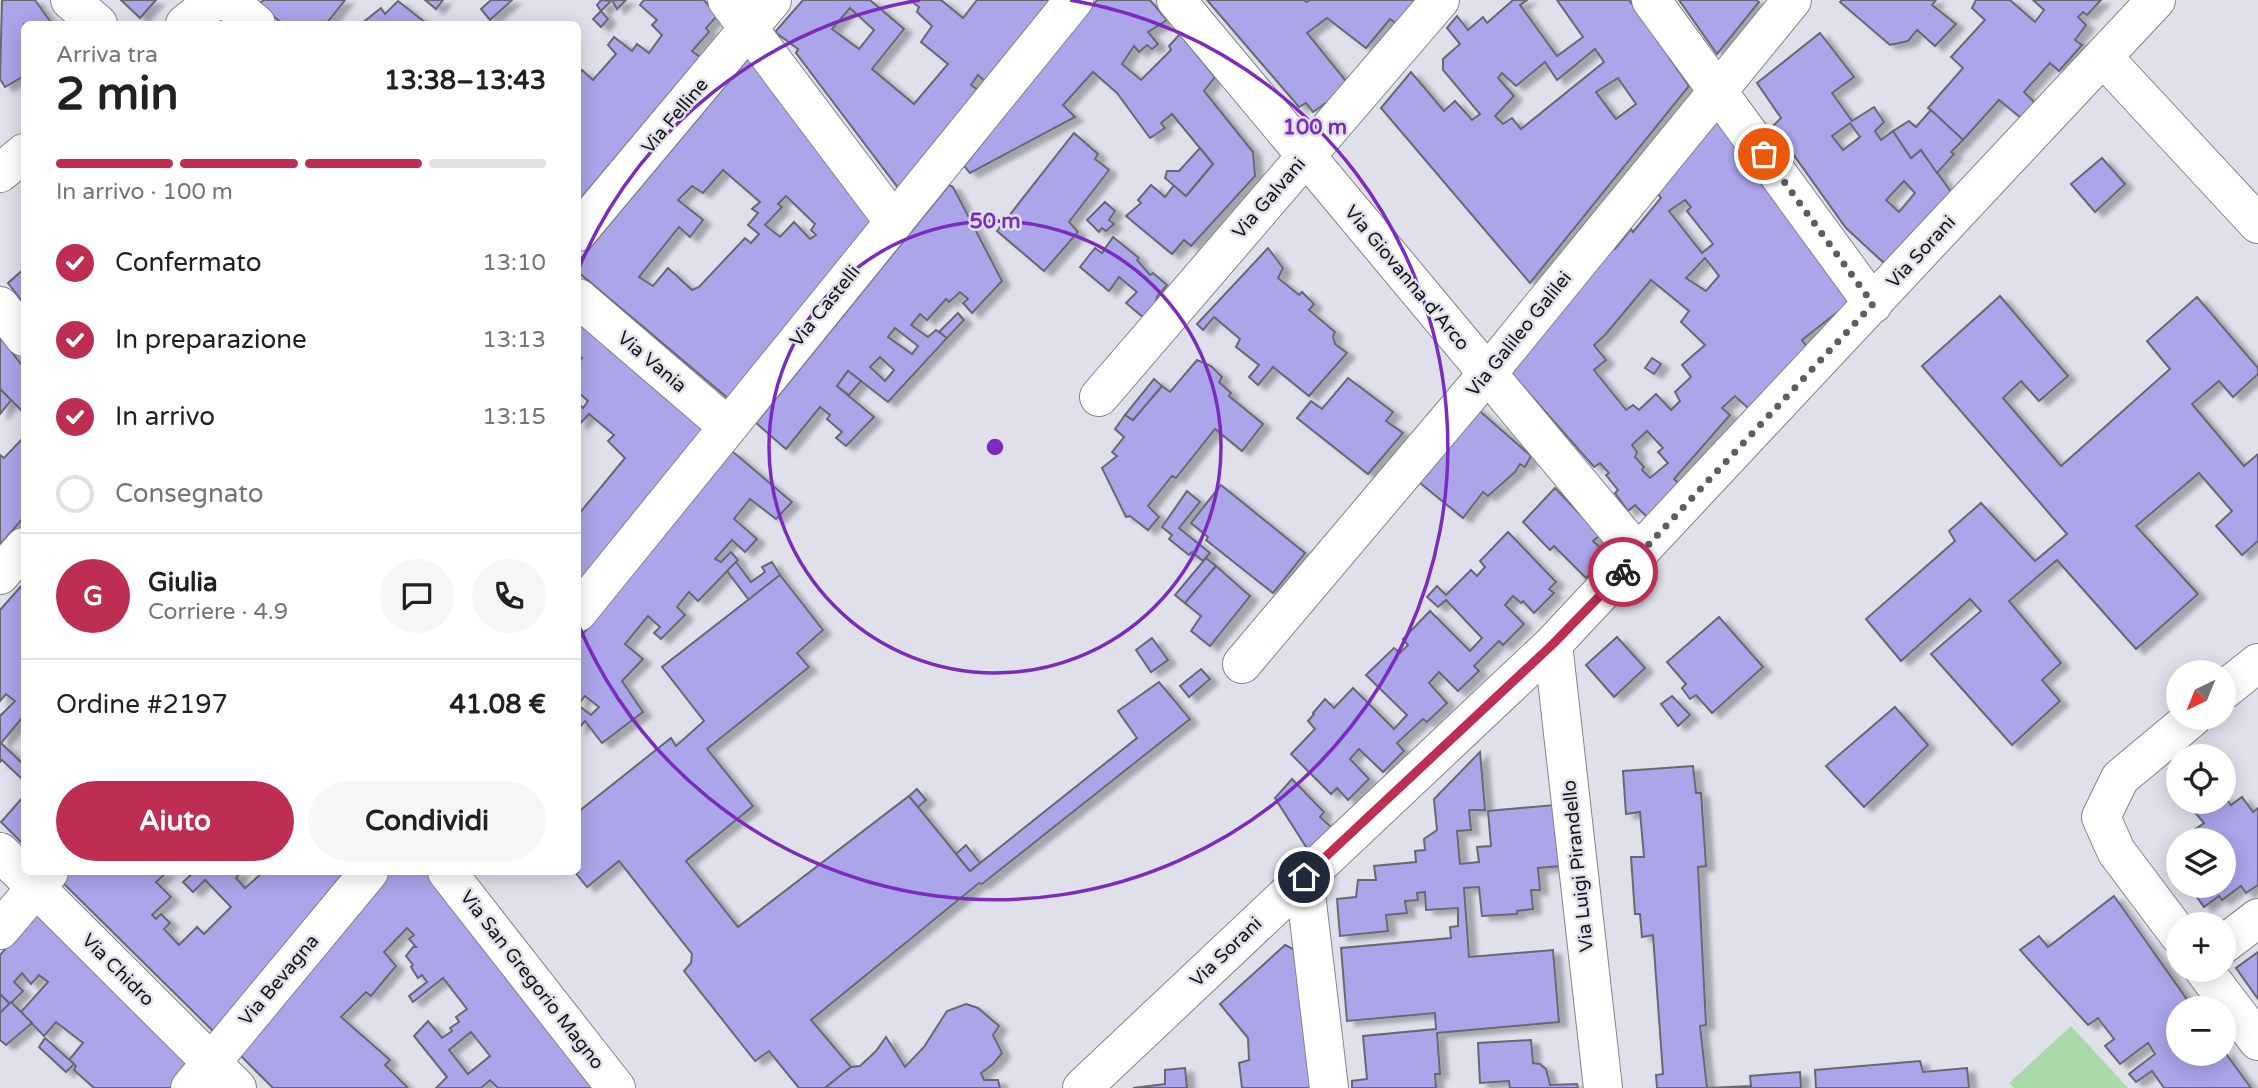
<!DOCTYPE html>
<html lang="it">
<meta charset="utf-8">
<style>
body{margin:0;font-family:"Varela Round",sans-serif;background:#f6f6f6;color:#202124;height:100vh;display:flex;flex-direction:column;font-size:26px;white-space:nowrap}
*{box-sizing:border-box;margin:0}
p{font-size:23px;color:#757577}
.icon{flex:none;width:38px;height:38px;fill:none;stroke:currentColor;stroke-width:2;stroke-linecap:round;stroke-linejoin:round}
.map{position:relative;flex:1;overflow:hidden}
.sheet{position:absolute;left:21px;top:21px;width:560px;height:854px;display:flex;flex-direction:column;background:#fff;border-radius:10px;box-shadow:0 4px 18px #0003}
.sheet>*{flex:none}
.needle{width:46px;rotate:223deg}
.tools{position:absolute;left:2166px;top:660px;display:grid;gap:14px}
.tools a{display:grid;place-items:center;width:70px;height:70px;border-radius:50%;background:#fff;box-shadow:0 4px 18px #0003;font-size:35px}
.pin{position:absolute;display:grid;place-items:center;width:60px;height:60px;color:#fff;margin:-30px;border:4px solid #fff;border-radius:50%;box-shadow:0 2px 7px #0007}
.courier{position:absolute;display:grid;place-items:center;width:70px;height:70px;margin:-35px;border:5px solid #be2e53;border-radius:50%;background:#fff;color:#222;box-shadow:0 2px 9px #0007}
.summary em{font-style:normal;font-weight:700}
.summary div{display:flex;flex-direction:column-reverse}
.summary{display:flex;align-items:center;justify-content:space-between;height:119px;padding:0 35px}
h1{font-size:46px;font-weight:700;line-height:52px}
.bar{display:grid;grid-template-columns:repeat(4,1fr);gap:10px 7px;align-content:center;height:84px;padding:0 35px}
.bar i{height:9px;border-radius:5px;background:#e0e0e0}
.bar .active{background:#be2e53}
.bar p{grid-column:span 4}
.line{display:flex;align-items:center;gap:18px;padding:0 35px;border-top:2px solid #e0e0e0}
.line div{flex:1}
.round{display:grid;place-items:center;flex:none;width:74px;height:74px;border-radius:37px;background:#f6f6f6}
ol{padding:0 35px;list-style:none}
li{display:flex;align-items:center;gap:21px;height:77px}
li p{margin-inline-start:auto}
li .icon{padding:7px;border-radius:50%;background:#be2e53;color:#fff;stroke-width:4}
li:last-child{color:#757577}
li i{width:38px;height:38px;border:4px solid #e0e0e0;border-radius:50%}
.cta{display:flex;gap:14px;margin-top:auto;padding:14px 35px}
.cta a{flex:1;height:80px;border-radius:42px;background:#be2e53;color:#fff;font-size:28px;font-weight:700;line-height:80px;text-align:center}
.cta a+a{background:#f6f6f6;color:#202124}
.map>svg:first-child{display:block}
.green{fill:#aadaaa}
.building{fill:#aba5ea;stroke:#696872;stroke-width:2;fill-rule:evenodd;filter:url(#shadow)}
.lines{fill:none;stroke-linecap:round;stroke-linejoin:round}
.minor-casing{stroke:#84838d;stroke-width:40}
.minor{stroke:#fff;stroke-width:38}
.done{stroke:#5d5d62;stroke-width:7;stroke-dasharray:0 12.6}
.route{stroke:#be2e53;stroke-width:9}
.ring{fill:none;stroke:#7b2cbf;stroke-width:3.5}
.labels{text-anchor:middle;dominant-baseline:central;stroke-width:5;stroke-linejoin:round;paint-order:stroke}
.street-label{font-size:19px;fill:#161619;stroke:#e0e0eb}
.centre{fill:#7b2cbf;stroke:#e0e0eb;stroke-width:3.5}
.ring-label{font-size:21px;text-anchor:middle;font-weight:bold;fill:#7b2cbf;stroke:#e0e0eb;stroke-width:5;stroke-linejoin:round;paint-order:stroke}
</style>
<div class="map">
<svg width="2258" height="1088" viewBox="0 0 2258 1088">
<defs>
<filter id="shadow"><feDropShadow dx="8" dy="4.5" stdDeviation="2" flood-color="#0004"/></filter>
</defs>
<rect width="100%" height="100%" fill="#e0e0eb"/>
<path class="green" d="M2071,1026L2128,1088H2014L2009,1083Z"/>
<g class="building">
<path d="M2,0H35L52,24H24V76L5,87L0,79Z"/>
<path d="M121,0H156L140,18Z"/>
<path d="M264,0H345L326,24H283L258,4Z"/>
<path d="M425,0H443L436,9Z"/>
<path d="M491,0H512L490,20L481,9Z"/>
<path d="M601,0L611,1L601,11L597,5Z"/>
<path d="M612,0H626L617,9Z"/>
<path d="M644,0H704L717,16L706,28L709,32L692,51L700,57L578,202V75L582,70L593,80L616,54L608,45L614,37L632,51L637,44L649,53L662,35L652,25L657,20L640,5Z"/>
<path d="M803,0H870L904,29L872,69L914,104L948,64L921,42L932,26L917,12L919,7L910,0H941L963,18L977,0H1056L988,84L978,75L971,85L982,93L902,193L796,53L798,49L775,32ZM850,8L874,30L859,49L832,29Z"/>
<path d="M1097,0H1150L1167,20L1148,32L1158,44L1152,49L1147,45L1139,52L1134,46L1122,64L1141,80L1171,50L1169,46L1180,34L1215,77L1204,91L1253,152L1255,176L1191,246L1184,240L1172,254L1126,216L1141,203L1138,200L1151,185L1165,197L1174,185L1186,196L1213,164L1172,114L1161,123L1165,128L1150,138L1117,93L1093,72L1063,105L1075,117L970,173L964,166Z"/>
<path d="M1207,0H1305L1306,2L1310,0H1421L1399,26L1390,19L1366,48L1327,18L1307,33L1350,86L1313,112L1306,103L1299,107Z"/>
<path d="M1513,0H1527L1520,5L1557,56L1583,37L1557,0H1629L1689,86L1530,283L1381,108L1411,72L1444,111L1455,101L1472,120L1480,114L1443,70V59L1460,44L1447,28L1457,16L1468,30L1483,17L1487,23ZM1595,49L1604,62L1521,129L1512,118L1503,124L1495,116L1514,96L1498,78L1502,73L1516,86L1545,62L1557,80ZM1618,78L1636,104L1616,119L1596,92Z"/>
<path d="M1679,0H1757L1759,2L1717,54Z"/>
<path d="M1842,0H1936L1932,5L1956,24L1935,46L1917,30L1908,41L1890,45L1840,2Z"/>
<path d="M1976,0H2010L2035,22L2044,10L2033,0H2101L2087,15L2083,12L2078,17L2086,25L2075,40L2082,45L2059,71L2050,63L2024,92L2035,103L2021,118L1999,100L1963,140L1928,108L1963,68L1951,57L1985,20L1972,8Z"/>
<path d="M398,1L427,24H361L381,8L385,14Z"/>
<path d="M601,11L608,19L601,27L593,19Z"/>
<path d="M1820,33L1854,77L1832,93L1852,121L1874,107L1884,122L1875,131L1881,140L1893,131L1911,158L1921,150L1951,192L1884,263L1846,228L1773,126L1781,118L1757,83ZM1850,123L1860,137L1843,150L1832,136ZM1904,181L1915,193L1899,212L1886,200Z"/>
<path d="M750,56L881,217L730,400L578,272V262ZM723,170L760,202L752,209L758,213L748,225L759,234L751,243L745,238L699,287L692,290L668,268L653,286L639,277L679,227L690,237L703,220L678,200L692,186L703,193ZM786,196L815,224L811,230L816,235L810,239L794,222L780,237L765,225L782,207L778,204Z"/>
<path d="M1931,110L1963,140L1951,152L1954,154L1937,173L1921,150L1911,158L1893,131L1909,121L1916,127Z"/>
<path d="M1715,118L1849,303L1802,340L1811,353L1748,408L1735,396L1722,408L1730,415L1674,479L1682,487L1650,520L1635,505L1628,511L1615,493L1618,490L1606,475L1609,473L1600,463L1594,467L1506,367L1609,245L1615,249L1631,229L1633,232L1661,198L1656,191ZM1685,200L1691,207L1687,211L1713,244L1702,253L1669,211ZM1705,258L1719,276L1706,291L1686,278ZM1651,280L1689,311L1681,322L1705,345L1682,365L1691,377L1675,392L1680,401L1671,410L1656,394L1639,410L1633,405L1626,410L1594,370L1606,360L1594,345L1605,335ZM1647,431L1663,448L1658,452L1668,463L1650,478L1642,470L1644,467L1635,457L1637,452L1632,445Z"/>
<path d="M1074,133L1098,154L1095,159L1109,170L1069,222L1078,232L1044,271L997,231Z"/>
<path d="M1200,148L1213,164L1186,196L1165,178L1167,171H1179Z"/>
<path d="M2102,158L2125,184L2095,212L2071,184Z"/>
<path d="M949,185L953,187L1002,281L972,313L963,303L968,299L960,292L949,302L946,299L927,320L920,314L911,325L928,337L936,330L947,338L888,402L848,371L837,386L874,417L846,446L836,438L842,432L827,419L830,415L820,407L786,449L756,423ZM895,328L918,346L912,354L888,337ZM880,357L894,370L885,381L870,367Z"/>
<path d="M1105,202L1115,211L1109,220L1114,224L1106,231L1102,228L1099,232L1087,220Z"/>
<path d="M1113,237L1139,258L1137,260L1150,275L1153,273L1167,285L1157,297L1150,323L1126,303L1137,292L1119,277L1109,291L1080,267L1095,248L1102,253Z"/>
<path d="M1268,248L1283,268L1278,278L1299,295L1302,292L1314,304L1309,310L1335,332L1333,336L1335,344L1347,353L1309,396L1273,367L1258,385L1249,377L1259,365L1236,347L1240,339L1214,317L1203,330L1197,324Z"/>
<path d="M24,269V304L8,283Z"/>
<path d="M2000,296L2068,376L2039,401L2021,381L2003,398L2061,466L2170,369L2147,341L2197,297L2258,368V374L2233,397L2219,381L2192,404L2244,466L2258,454V541L2242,555L2216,526L2232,511L2199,473L2136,526L2198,594L2136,649L2057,560L2009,601L2061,663L2042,680L2060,701L2012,745L1931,654L1981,611L1970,599L1901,661L1866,619L1955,541L1949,531L1981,503L2035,561L2067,534L1922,366Z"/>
<path d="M958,313L964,320L947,338L939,332Z"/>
<path d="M578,322L705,430L578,585V515L625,458L608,441L614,435L589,414L579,425L578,423V408L580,405L583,408L588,401L578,392V363L582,358L578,354Z"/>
<path d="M0,337L24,368V413L0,389Z"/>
<path d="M1652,358L1661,364L1654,374L1645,368Z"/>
<path d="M1197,360L1211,366L1222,377L1219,382L1231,393L1229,396L1263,424L1242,451L1215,429L1176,478L1172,476L1148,506L1159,517L1148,530L1130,516L1126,517L1102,468L1117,456L1112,452L1124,437L1115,429L1125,415L1133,420L1162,386L1170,392Z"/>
<path d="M848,371L861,381L849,395L837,386Z"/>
<path d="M1348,378L1393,412L1386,421L1403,433L1368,474L1297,418L1311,401L1322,409Z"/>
<path d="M1154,379L1162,386L1133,420L1125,415Z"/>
<path d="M0,389L11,400L0,414Z"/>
<path d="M1474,406L1531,456L1525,467L1520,464L1515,472L1488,496L1483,492L1463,518L1414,478Z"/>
<path d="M24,437V517L0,545V455L4,458Z"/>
<path d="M732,451L792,502L776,519L750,499L734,519L757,539L745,552L732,540L715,559L721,562L731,552L738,560L698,601L689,592L677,607L685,615L661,639L654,633L660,627L648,616L625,644L643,659L622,681L643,712L602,743L585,721L578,729V640ZM585,696L599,707L591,715L578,705Z"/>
<path d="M1221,485L1305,553L1273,593L1206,540L1208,537L1191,523Z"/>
<path d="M1555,488L1600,535L1593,541L1608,555L1586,578L1554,546L1550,550L1523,522Z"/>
<path d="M1187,491L1200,502L1179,528L1210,553L1203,561L1192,552L1189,555L1169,539L1172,535L1162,527Z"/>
<path d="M1508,532L1556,582L1549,589L1554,593L1534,613L1523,601L1521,603L1513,596L1505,605L1524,624L1503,645L1499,641L1474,666L1479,671L1458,691L1439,672L1429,683L1447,703L1427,722L1423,719L1397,743L1404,751L1383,772L1359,749L1350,759L1369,779L1348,800L1337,788L1331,794L1291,754L1315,729L1308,721L1314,714L1313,713L1325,699L1334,708L1353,688L1394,729L1407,715L1366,675L1394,648L1400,653L1408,645L1403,639L1430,611L1470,651L1482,638L1446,600L1438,607L1427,597L1437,586L1446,595L1471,570L1477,576L1485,567L1480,561Z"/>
<path d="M1206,558L1216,566L1185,603L1175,595Z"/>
<path d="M736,562L751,582L765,572L762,567L772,562L780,575L749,600L727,571Z"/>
<path d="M1216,566L1250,596L1210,646L1191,631L1201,616L1185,603Z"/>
<path d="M780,575L823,630L797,653L809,667L707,749L753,806L686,861L738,927L909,796L970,871L1137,738L1118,711L1159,682L1190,719L982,884L979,883L811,1020L851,1067L825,1088H799L769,1051L755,1061L684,971L691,963L692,954L619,861L587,887L575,872H578V812L671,738L676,746L704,721L662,667Z"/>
<path d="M24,583V720L22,718L1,743L21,762L24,759V781L2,760L0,762V716L15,701L6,694L0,701V610Z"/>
<path d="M1719,617L1763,667L1712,713L1696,695L1690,699L1682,688L1686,684L1667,662Z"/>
<path d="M1617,637L1645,668L1614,697L1586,665Z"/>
<path d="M1152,638L1168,660L1151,672L1136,650Z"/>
<path d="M1201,669L1210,679L1189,697L1180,686Z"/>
<path d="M1672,696L1690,715L1678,726L1661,704Z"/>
<path d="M1895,707L1928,745L1864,807L1826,766Z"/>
<path d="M1480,752L1485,810H1469L1471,830L1457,831L1460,864L1479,862L1477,847L1491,846L1488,811L1555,805L1561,866L1538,868L1540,890H1531L1533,909L1517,911V914L1482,916L1479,887L1464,888L1469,957L1553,950L1559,1022L1437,1033L1440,1074H1435L1436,1088H1352V1081L1367,1079L1363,1036L1436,1029L1435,1013L1347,1021L1341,948L1451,938L1450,927L1458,926V908L1426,910L1425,892L1417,893L1418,900L1405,901L1407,913L1386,915L1388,931L1340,936L1337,899L1356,897L1358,880H1376L1374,866L1416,862L1415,851L1425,850L1424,839L1437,830L1434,799Z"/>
<path d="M1693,766L1696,793H1701L1706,866L1698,867L1706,1025L1700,1026L1707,1088L1751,1086L1750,1076L1800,1072L1801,1088H1657L1656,1075L1663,1074L1653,935L1642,937L1640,914H1635L1631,857H1644L1640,812L1626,814L1623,771Z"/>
<path d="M1292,779L1324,812L1320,817L1333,829L1308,850L1275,798Z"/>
<path d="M917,789L926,800L918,807L909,796Z"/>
<path d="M24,796V845L1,822Z"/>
<path d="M2224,796L2231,805L2242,797L2253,812L2258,808V885L2246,893L2241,886L2222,900L2219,896L2204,907L2189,886H2224V840H2180L2204,823L2193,810L2201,802H2224Z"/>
<path d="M966,845L980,863L970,871L956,854Z"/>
<path d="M2179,863V880L2171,869Z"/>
<path d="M67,872H167L156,882L171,897L152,915L156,919L161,914L170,923L164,929L179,945L197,927L204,934L231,907L205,880L193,892L183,882L194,872H241L236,878L245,888L263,872H345L213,1031L60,880Z"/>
<path d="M387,872H427L597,1088H498L490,1080L481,1088H436L447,1077L414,1036L428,1021L442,1038L452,1031L450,1028L459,1022L456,1017L467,1009L443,978L413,1002L409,996L427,982L422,975L418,978L411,967L413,965L406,956L413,947H416L409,939L414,935L407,928L384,952L396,966L371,996L366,992L341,1017L390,1060L385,1065L408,1088H273L239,1054ZM471,1032L490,1056L468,1074L449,1050Z"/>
<path d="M2114,896L2193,1008H2179V1054H2224V1051L2251,1088H2164L2152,1071L2136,1082L2129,1074L2155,1054L2148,1043L2120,1064L2105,1046L2114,1039L2098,1018L2088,1025L2020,950L2039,936L2048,947Z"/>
<path d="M39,910L189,1066L171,1088H94L74,1070L76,1066L69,1060L83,1043L56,1022L44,1036L21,1012L48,982L39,975L31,984L22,973L14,982L23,991L10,1004L0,994V955Z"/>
<path d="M1285,945L1299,952L1311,1088H1242L1239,1063L1249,1060L1248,1038L1220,1004Z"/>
<path d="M2258,952V999L2236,968Z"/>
<path d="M0,994L10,1004L0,1013Z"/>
<path d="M11,1002L32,1023L6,1045L0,1040V1013Z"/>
<path d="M966,1004L978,1008L999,1026L993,1035L1002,1053L993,1064L981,1073L984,1080H998L1000,1088H825L851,1067L860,1066L876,1051L886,1037L905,1067L924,1047L947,1011Z"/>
<path d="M45,1038L74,1064L66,1072L39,1047Z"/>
<path d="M1531,1040L1533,1063L1540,1064L1546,1069L1550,1085L1577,1084L1578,1088H1510L1509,1081L1480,1083L1478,1043Z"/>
<path d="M1920,1061L1923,1072L1967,1068L1969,1088H1816L1815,1070Z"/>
<path d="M1185,1068L1187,1088H1133L1165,1084V1070Z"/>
</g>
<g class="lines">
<defs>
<g id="minor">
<path d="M70,0L98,24"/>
<path d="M227,0L256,24"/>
<path d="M727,0L894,222"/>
<path d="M1176,0L1639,555"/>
<path d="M1651,0L1873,304"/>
<path d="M185,24L215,0"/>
<path d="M2104,58L2258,224"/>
<path d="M0,173L24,153"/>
<path d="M578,232L772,0"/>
<path d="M578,298L726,425"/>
<path d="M0,306L24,337"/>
<path d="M1099,397L1440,0"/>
<path d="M0,575L24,547"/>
<path d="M578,612L1074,0"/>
<path d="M1553,644L1603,1088"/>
<path d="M1242,664L1487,374L1792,0"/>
<path d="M2224,690L2258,663"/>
<path d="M0,852L237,1088"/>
<path d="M447,872L616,1088"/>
<path d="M1304,877L1329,1088"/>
<path d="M0,930L49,872"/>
<path d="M2179,935L2116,851L2101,817L2120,778L2192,718"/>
<path d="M2224,944L2258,918"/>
<path d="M2204,970L2258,1041"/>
<path d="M190,1088L369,872"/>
<path d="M1082,1088L1553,644L2156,0"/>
</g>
</defs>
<use href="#minor" class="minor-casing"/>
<use href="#minor" class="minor"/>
</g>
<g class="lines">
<path class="done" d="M1623,572L1873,304L1764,154"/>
<path class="route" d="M1304,877L1553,644L1623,572"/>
</g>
<g class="ring">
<circle cx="995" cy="447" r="226"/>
<path d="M578 270A453 453 0 0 1 920 0M1070 0A453 453 0 1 1 578 624"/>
</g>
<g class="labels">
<g class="street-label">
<text transform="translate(675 116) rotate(-50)">Via Felline</text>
<text transform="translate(1269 198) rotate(-49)">Via Galvani</text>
<text transform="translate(1921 252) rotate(-47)">Via Sorani</text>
<text transform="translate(1407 278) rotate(50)">Via Giovanna d'Arco</text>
<text transform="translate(825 306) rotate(-51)">Via Castelli</text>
<text transform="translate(1519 334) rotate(-51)">Via Galileo Galilei</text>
<text transform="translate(652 362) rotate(40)">Via Vania</text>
<text transform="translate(1578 866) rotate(-96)">Via Luigi Pirandello</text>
<text transform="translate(1226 952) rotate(-44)">Via Sorani</text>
<text transform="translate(118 970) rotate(45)">Via Chidro</text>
<text transform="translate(279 980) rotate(-50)">Via Bevagna</text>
<text transform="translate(532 980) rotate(52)">Via San Gregorio Magno</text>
</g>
</g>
<circle cx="995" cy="447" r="10" class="centre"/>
<g class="ring-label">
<text x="1315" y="134">100 m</text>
<text x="995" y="228">50 m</text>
</g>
</svg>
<div class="tools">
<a><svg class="needle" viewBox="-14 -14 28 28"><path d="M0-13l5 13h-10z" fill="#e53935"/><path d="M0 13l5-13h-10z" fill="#757577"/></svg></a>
<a><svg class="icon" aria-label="locate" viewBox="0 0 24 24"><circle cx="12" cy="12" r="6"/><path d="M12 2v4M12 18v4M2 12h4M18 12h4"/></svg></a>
<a><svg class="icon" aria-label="layers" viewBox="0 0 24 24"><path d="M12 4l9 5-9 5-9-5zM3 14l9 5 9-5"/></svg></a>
<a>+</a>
<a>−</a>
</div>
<div class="pin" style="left:1764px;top:154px;background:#ea580c"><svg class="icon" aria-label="bag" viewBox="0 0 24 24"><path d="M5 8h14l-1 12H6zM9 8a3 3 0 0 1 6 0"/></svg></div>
<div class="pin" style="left:1304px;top:877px;background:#1f2937"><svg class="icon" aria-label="home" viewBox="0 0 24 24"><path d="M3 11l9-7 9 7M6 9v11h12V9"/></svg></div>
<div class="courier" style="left:1623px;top:572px"><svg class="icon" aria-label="bike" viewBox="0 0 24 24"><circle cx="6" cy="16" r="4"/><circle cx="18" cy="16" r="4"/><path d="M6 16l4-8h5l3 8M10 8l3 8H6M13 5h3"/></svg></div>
<section class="sheet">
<div class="summary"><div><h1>2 min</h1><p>Arriva tra</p></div><em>13:38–13:43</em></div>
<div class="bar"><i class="active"></i><i class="active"></i><i class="active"></i><i></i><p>In arrivo · 100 m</p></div>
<ol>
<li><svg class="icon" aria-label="check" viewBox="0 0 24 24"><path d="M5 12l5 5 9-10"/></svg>Confermato<p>13:10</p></li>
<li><svg class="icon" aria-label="check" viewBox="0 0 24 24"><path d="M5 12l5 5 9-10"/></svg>In preparazione<p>13:13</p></li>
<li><svg class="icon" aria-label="check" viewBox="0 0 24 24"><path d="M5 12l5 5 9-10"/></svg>In arrivo<p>13:15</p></li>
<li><i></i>Consegnato</li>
</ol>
<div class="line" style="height:126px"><b class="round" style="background:#be2e53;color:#fff">G</b><div><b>Giulia</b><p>Corriere · 4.9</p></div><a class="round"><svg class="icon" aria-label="chat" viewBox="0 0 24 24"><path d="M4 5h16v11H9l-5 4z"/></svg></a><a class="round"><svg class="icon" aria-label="phone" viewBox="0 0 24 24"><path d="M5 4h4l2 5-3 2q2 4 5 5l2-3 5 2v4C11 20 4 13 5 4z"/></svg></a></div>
<div class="line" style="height:91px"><div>Ordine #2197</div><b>41.08 €</b></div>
<div class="cta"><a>Aiuto</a><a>Condividi</a></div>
</section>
</div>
